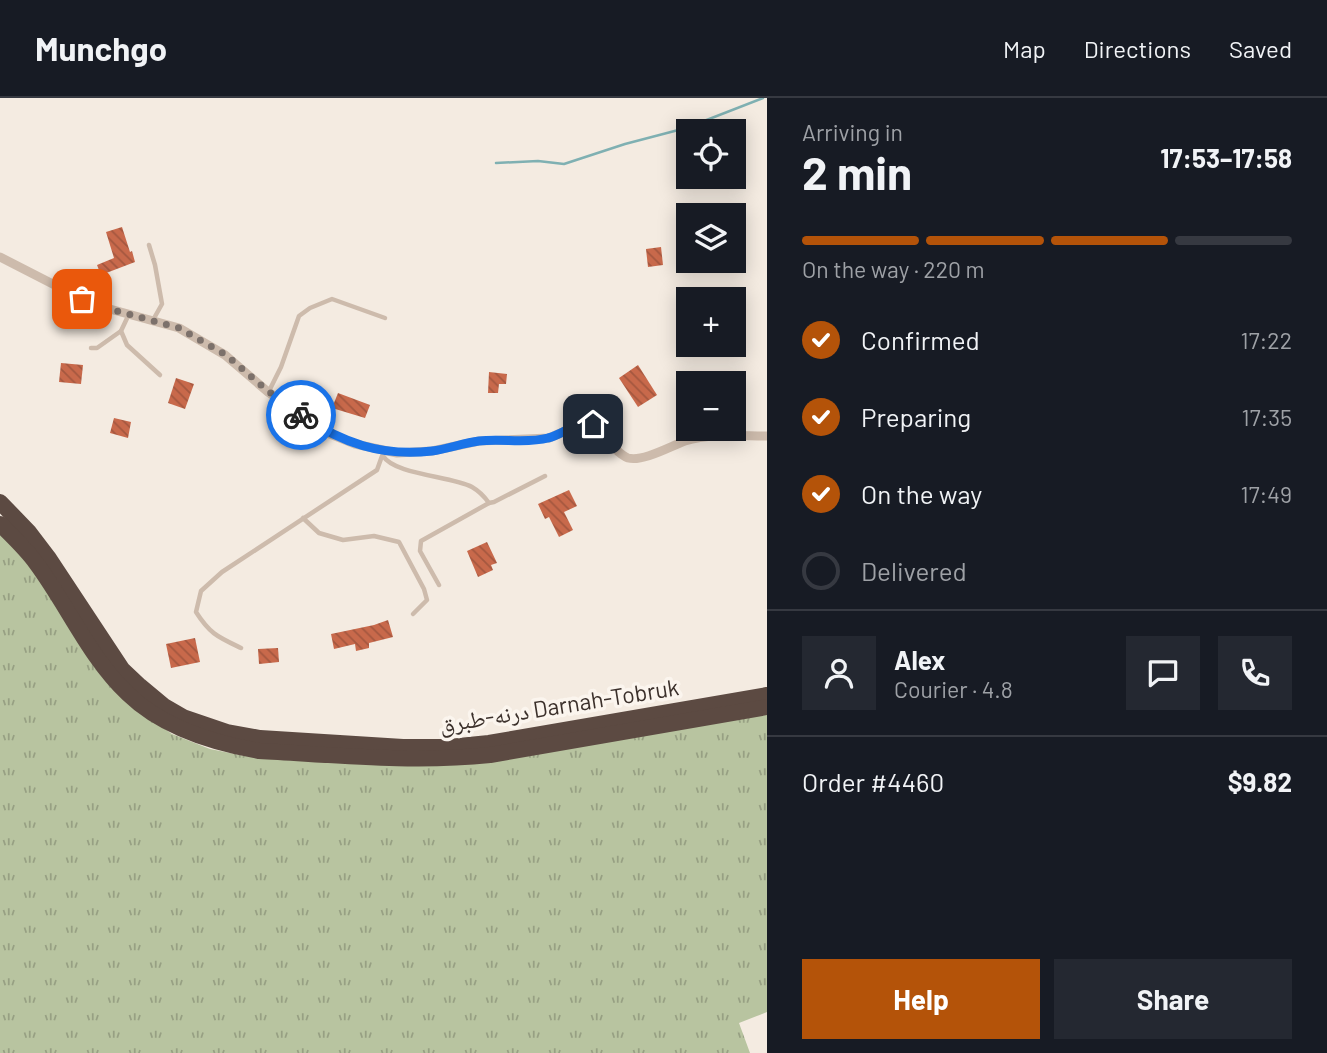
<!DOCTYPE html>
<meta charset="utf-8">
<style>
body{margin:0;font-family:Barlow,"Noto Naskh Arabic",sans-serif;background:#242831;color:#f1f3f6;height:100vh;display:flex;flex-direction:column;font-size:26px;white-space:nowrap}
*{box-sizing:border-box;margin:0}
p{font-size:23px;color:#9ea1a6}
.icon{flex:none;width:38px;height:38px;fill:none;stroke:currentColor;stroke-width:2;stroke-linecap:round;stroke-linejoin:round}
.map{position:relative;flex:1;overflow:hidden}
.drawer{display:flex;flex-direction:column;background:#171b24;width:560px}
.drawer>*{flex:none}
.tools{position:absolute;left:676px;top:21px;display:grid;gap:14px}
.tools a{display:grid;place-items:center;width:70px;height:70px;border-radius:0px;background:#171b24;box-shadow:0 4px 18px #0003;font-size:35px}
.pin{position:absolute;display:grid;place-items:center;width:60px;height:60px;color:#fff;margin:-30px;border-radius:14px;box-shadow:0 4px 10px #0006}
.courier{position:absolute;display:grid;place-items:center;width:70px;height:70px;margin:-35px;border:5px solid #1a73e8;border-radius:50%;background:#fff;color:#222;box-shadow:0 2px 9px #0007}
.overview em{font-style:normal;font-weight:700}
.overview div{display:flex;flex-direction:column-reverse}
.overview{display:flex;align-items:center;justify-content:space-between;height:119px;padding:0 35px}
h1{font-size:46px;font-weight:700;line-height:52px}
.bar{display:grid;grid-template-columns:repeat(4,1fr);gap:10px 7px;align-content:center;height:84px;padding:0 35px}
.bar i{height:9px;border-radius:5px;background:#363941}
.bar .current{background:#b45309}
.bar p{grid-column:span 4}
.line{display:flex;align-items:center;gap:18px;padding:0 35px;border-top:2px solid #363941}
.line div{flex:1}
.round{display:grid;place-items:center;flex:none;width:74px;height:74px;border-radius:0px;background:#242831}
ol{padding:0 35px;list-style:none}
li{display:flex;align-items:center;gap:21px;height:77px}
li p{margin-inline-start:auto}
li .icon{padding:7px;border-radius:50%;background:#b45309;color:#fff;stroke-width:4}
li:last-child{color:#9ea1a6}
li i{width:38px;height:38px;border:4px solid #363941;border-radius:50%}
.button{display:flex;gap:14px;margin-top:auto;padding:14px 35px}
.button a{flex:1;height:80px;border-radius:0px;background:#b45309;color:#fff;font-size:28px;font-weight:700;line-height:80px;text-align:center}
.button a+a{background:#242831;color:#f1f3f6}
header{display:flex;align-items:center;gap:42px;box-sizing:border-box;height:98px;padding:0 35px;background:#171b24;border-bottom:2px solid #363941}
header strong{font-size:33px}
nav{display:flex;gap:38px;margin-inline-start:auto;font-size:24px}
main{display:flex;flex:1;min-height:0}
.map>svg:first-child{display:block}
.grass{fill:url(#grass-tufts)}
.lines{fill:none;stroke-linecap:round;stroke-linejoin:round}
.stream{stroke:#7fb0b2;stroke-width:2.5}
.building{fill:url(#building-back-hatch)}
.lane{stroke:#cdbbac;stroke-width:4.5}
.street{stroke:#cdbbac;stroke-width:9}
.highway{stroke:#5c4a42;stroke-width:16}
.done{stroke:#7c716b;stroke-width:7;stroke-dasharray:0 12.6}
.route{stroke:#1a73e8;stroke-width:9}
.labels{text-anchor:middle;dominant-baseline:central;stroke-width:7;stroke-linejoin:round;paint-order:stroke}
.street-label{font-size:23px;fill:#3b302b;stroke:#fbf5ee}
</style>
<header>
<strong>Munchgo</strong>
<nav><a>Map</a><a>Directions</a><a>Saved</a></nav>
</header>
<main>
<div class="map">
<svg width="767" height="955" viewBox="0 0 767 955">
<defs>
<pattern id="grass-tufts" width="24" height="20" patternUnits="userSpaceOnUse" patternTransform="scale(1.75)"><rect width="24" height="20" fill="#b8c4a0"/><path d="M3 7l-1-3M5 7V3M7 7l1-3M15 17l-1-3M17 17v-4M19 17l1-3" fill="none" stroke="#97a083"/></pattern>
<pattern id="building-back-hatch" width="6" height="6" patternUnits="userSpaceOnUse" patternTransform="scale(1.75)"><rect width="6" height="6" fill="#c8694b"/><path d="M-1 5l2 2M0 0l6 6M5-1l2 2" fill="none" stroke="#a4573f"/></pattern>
</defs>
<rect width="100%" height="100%" fill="#f4ebe1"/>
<path class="grass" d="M0,436L15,448L135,610L172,636L210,651L245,658L408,663L767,612V914L739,925L750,955H0Z"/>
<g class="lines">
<path class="stream" d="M496,65L538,63L564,66L625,46L686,30L763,0"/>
</g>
<g class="building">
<path d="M122,129L130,154L132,153L135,164L101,177L97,167L114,160L106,134Z"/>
<path d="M661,149L663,167L648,169L646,151Z"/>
<path d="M61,265L83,267L81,286L59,284Z"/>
<path d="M638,267L657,297L638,309L619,280Z"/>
<path d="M489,274L507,276L506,286H499L498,295H488Z"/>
<path d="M176,280L194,286L185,311L168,305Z"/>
<path d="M338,295L370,307L365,320L332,310Z"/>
<path d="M114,320L131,324L128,340L110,335Z"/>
<path d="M569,392L577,408L564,414L573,432L559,439L549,419L545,421L538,406Z"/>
<path d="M487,444L497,465L491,467L493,472L478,479L467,453Z"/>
<path d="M388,522L393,539L369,545V550L356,553L355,546L334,551L331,536L374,527Z"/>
<path d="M195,540L200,564L171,570L166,546Z"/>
<path d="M278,550L279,564L259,566L258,551Z"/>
</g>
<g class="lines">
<g class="lane">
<path d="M149,147L155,167L162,206L153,222"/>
<path d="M129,216L121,233L127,247L160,277"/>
<path d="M91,250H97L121,233"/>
<path d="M269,293L281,269L299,218L310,210L332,201L385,220"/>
<path d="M383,358C395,377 452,378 472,389C479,393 484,398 489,405L494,404L545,378"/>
<path d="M303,420L319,435L343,442L374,438L399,444L424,491L427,502L413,516"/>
<path d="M439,487L420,453L421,443L489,405"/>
<path d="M241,550C218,539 210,536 196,514L201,493L222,474L377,372L382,358"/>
</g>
<path class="street" d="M0,159L82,201L99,208L179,230L225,257L268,294L306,320L330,336L355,346L397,355L432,353L479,343L549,340L586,324L593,326C602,335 616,356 628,360C643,364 671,348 685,343C711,335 740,338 767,338"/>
<g class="highway">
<path d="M0,404L29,434L48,459L122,571L140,588L164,608L183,619L227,634L260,640L403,649H449L489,645L767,597"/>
<path d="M0,426C12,438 26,451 36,465C68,508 89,559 128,596C162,629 213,645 259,653C336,657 413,665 490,657L767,609"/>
</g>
</g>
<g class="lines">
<path class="done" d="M82,201L99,208L179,230L226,257L268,293L301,317"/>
<path class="route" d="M301,317C342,345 382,359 432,353C448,351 463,345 479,343C502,340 526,346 548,340C563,337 578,321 593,326"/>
</g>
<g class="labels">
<g class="street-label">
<text transform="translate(559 607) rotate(-9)">درنه-طبرق Darnah-Tobruk</text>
</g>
</g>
</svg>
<div class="tools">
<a><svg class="icon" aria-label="locate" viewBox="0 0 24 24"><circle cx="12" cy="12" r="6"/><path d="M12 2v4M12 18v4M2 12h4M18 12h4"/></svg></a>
<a><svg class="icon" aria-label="layers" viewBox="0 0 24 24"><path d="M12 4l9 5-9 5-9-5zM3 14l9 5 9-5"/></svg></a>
<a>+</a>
<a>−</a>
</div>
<div class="pin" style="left:82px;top:201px;background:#ea580c"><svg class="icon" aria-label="bag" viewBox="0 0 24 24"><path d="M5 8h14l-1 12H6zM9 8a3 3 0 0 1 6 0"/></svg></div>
<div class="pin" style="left:593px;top:326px;background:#1f2937"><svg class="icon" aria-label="home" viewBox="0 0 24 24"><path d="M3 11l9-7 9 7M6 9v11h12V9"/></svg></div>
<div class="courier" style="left:301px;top:317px"><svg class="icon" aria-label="bike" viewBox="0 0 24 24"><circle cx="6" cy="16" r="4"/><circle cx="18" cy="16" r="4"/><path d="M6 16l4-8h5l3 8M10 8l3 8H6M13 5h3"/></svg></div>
</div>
<section class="drawer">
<div class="overview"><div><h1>2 min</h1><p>Arriving in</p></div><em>17:53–17:58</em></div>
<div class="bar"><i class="current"></i><i class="current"></i><i class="current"></i><i></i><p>On the way · 220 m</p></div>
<ol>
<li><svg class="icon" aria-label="check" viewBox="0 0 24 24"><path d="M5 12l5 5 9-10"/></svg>Confirmed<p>17:22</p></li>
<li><svg class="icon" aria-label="check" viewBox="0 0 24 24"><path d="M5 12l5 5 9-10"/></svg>Preparing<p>17:35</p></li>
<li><svg class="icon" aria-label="check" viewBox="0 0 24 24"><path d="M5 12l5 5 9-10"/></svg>On the way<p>17:49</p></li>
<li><i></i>Delivered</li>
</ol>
<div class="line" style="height:126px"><a class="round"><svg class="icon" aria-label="person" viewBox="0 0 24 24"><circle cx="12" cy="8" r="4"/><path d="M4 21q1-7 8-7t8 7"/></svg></a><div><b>Alex</b><p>Courier · 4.8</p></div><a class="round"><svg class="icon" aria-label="chat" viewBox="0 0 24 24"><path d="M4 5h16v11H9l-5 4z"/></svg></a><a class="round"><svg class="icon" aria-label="phone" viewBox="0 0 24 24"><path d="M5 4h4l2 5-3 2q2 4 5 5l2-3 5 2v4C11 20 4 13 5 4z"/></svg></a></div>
<div class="line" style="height:91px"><div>Order #4460</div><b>$9.82</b></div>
<div class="button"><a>Help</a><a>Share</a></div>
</section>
</main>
